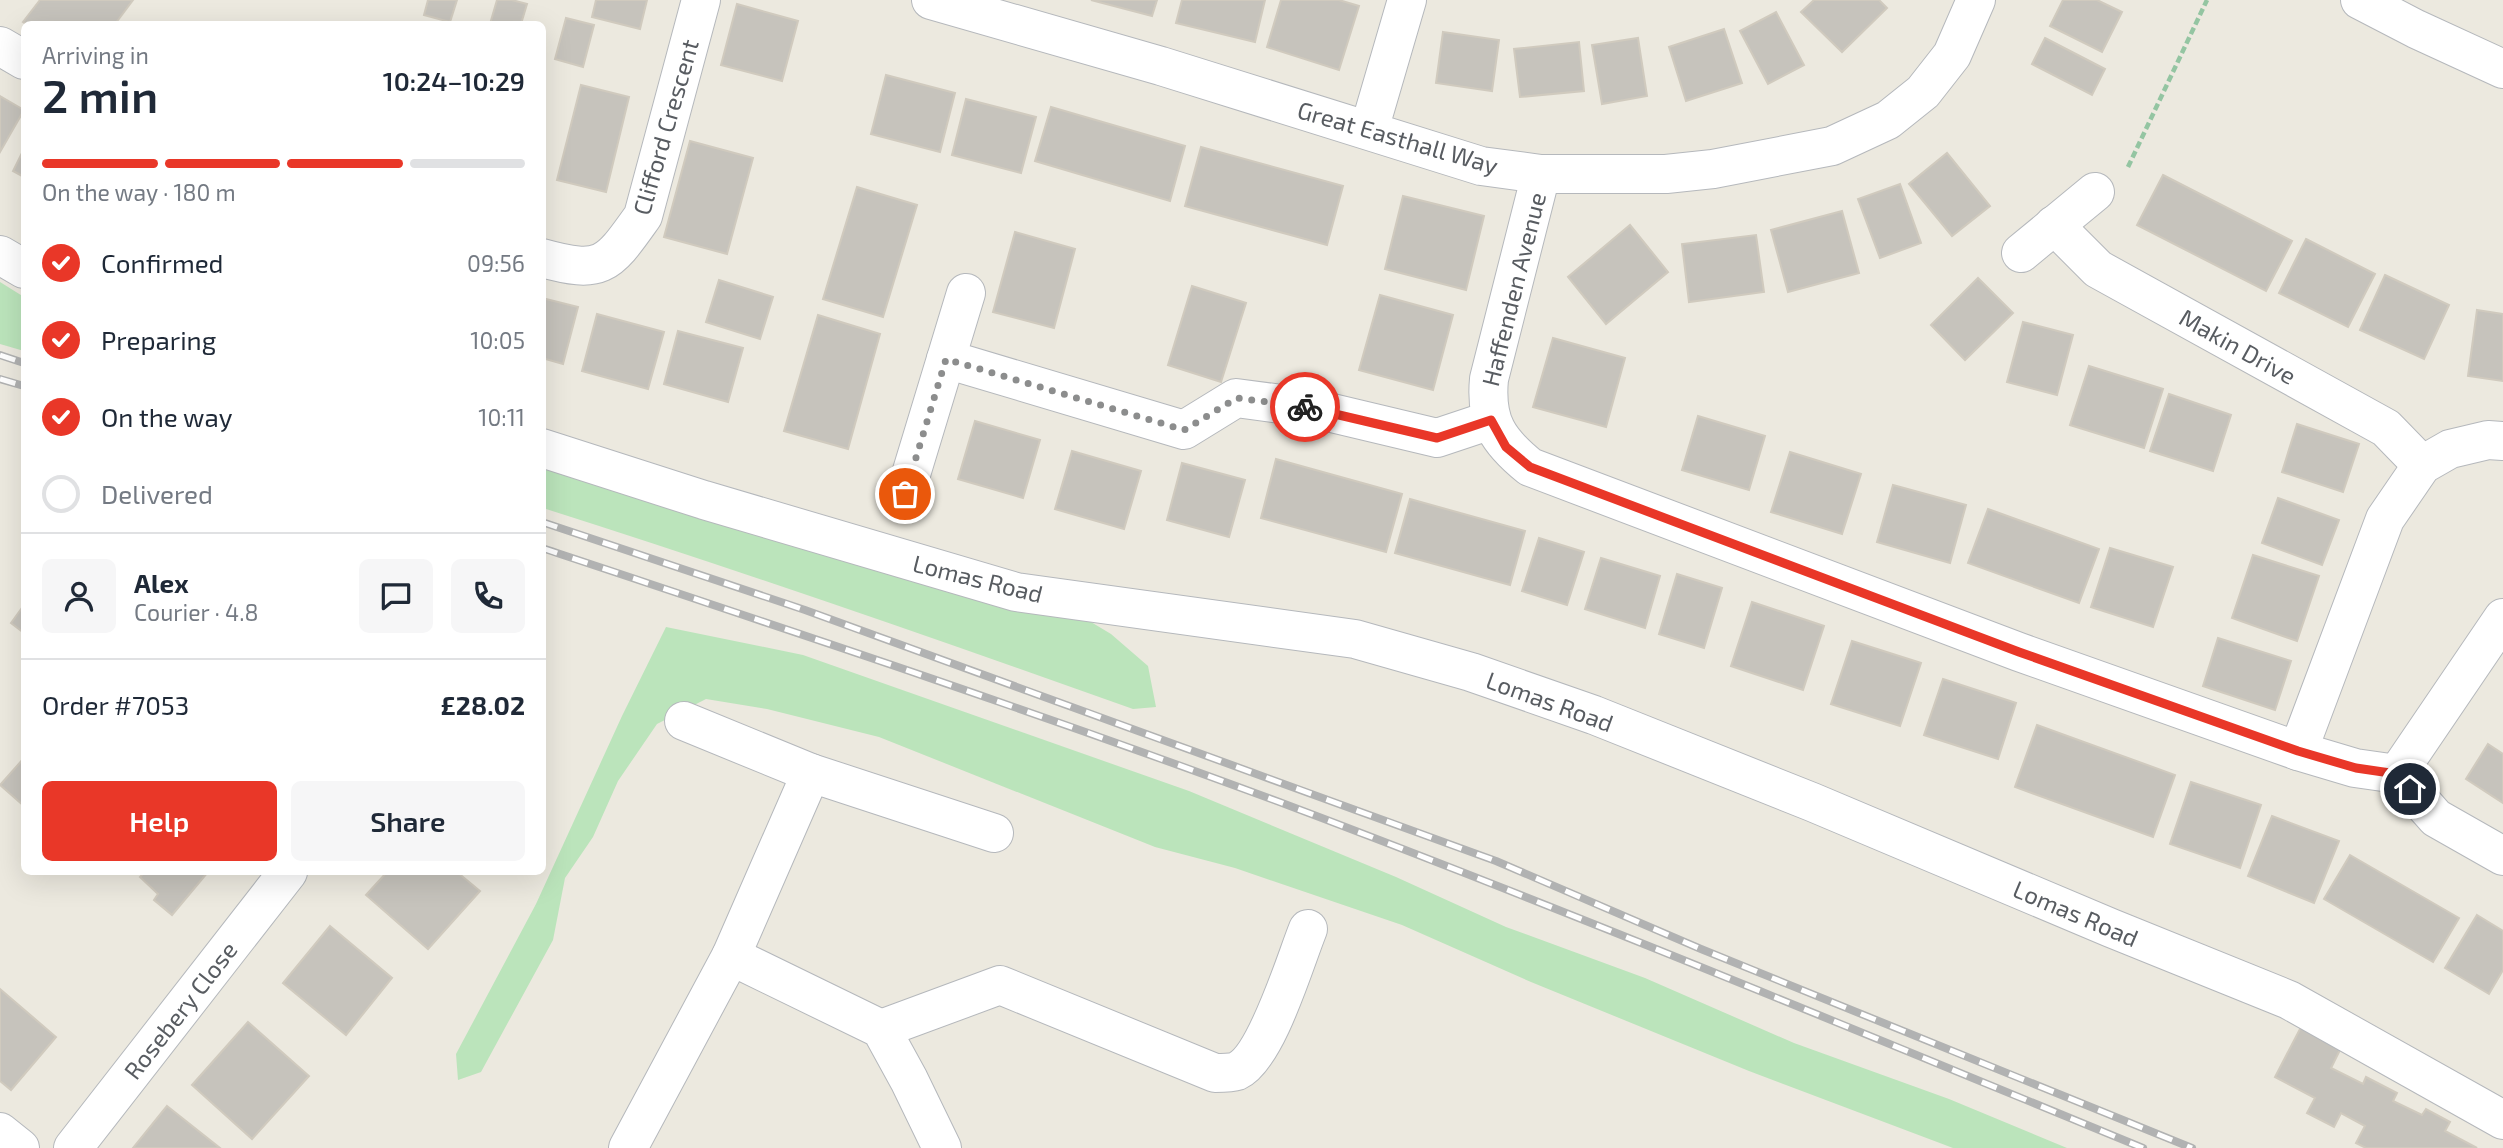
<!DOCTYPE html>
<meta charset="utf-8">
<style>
body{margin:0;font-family:"Exo 2",sans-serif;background:#f6f6f7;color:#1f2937;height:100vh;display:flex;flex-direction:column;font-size:26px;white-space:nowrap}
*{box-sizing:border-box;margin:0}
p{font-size:23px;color:#747a83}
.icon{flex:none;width:38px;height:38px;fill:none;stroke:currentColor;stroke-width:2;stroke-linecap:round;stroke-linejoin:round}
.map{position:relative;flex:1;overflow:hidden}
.side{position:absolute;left:21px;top:21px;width:525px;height:854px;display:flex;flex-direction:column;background:#fff;border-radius:10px;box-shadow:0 7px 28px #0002}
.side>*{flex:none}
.pin{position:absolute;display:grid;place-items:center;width:60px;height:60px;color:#fff;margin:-30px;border:4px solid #fff;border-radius:50%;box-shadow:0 2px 7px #0007}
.courier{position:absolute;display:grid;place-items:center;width:70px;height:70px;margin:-35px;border:5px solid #e93728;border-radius:50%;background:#fff;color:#222;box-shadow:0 2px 9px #0007}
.overview em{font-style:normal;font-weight:600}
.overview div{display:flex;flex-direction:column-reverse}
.overview{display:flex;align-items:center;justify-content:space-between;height:119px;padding:0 21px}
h1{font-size:46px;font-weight:600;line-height:52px}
.bar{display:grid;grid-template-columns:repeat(4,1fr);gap:10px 7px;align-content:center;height:84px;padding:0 21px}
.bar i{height:9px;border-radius:5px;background:#e0e1e3}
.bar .active{background:#e93728}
.bar p{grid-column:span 4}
.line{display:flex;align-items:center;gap:18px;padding:0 21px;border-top:2px solid #e0e1e3}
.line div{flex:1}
.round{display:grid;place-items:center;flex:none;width:74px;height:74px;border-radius:10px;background:#f6f6f7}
ol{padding:0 21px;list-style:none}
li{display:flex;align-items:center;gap:21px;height:77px}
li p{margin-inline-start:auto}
li .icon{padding:7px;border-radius:50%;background:#e93728;color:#fff;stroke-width:4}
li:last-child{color:#747a83}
li i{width:38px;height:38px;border:4px solid #e0e1e3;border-radius:50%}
.button{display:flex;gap:14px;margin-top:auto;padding:14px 21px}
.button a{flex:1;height:80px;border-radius:10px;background:#e93728;color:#fff;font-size:28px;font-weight:600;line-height:80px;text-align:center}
.button a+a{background:#f6f6f7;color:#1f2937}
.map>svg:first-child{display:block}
.green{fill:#bbe4bb}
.building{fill:#c6c3bc;stroke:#d0cabe;stroke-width:2}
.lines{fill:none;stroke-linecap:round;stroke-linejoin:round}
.minor-casing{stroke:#b5b8bc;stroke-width:40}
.path{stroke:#94c5a2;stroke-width:4.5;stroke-dasharray:7 3.5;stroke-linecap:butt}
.minor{stroke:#fff;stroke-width:38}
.rail-casing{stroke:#b1b2b2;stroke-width:8}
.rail{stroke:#fff;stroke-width:5;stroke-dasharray:16;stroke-linecap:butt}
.done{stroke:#8c8d8d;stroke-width:7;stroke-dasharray:0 12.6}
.route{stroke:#e93728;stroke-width:9}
.labels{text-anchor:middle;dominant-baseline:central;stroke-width:5;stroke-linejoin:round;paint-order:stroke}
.street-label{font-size:24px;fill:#585c61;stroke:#fff}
</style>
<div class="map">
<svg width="2503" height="1148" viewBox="0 0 2503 1148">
<rect width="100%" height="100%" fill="#ece9df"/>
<g class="green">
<path d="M0,282L24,297V351L0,344Z"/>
<path d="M542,464L1086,619L1111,634L1148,666L1156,707L1133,709C937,639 741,571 543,508Z"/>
<path d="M666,627L803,655L1189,791L1396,877L1506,927L1645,978L1794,1043L1949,1099L2067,1148H1953L1749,1071L1531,982L1402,925L1235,868L1155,847L879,737L767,709L706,699L657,724L618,781L593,837L565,878L553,940L481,1072L458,1080L456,1054L536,904L622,716Z"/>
</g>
<g class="building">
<path d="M40,0H133L115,24H26L23,22Z"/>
<path d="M428,0H457L450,22L424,15Z"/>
<path d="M497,0H512L527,4L521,24H490Z"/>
<path d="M596,0H647L640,29L592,17Z"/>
<path d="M1091,0H1157L1152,16Z"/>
<path d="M1182,0H1265L1255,42L1176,23Z"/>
<path d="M1281,0H1339L1359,6L1339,70L1267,47Z"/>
<path d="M1814,0H1879L1887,8L1842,52L1801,12Z"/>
<path d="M2063,0H2097L2122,12L2102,52L2050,26Z"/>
<path d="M737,4L798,21L782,81L721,65Z"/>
<path d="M1776,12L1804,65L1768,84L1740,31Z"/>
<path d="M566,18L594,25L583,67L555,59Z"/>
<path d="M1724,29L1742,83L1686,101L1669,47Z"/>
<path d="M1443,32L1499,40L1492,91L1436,83Z"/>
<path d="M1638,38L1647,96L1602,104L1592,45Z"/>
<path d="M2045,38L2105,69L2092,95L2032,64Z"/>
<path d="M1579,42L1584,91L1520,97L1514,49Z"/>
<path d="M886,75L955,93L940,152L871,134Z"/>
<path d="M581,85L629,97L606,192L557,180Z"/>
<path d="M0,96L24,110L0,152Z"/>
<path d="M966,99L1036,117L1021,173L952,155Z"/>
<path d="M1051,107L1185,146L1170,201L1035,161Z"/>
<path d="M690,141L753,158L727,254L664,237Z"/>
<path d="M1201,147L1343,186L1327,245L1185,206Z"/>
<path d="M24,149V177L13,171Z"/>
<path d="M1947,153L1990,206L1952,236L1909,184Z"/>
<path d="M2163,175L2292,241L2266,291L2137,225Z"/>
<path d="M1900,184L1921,243L1880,258L1858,199Z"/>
<path d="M857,187L917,205L883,317L823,299Z"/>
<path d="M1403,196L1484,216L1466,290L1385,269Z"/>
<path d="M1842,211L1859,273L1788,292L1771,230Z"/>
<path d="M1630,225L1668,272L1606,324L1568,277Z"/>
<path d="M1015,232L1075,249L1054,328L993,312Z"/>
<path d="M1756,235L1764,292L1689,302L1682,244Z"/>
<path d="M2306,239L2375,274L2348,327L2279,293Z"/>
<path d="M2385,275L2449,305L2424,359L2360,330Z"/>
<path d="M1978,278L2013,313L1965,360L1931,325Z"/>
<path d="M719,280L773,297L760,339L706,322Z"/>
<path d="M1192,286L1246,303L1221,382L1168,365Z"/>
<path d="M1380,295L1453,315L1433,390L1359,370Z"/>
<path d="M542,298L578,307L563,364L542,358Z"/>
<path d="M2477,310L2503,314V381L2468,376Z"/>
<path d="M597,314L664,332L648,389L582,371Z"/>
<path d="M818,315L880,334L848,449L784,431Z"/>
<path d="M2023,322L2073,335L2057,395L2007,382Z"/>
<path d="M678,331L743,348L728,402L664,384Z"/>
<path d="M1553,338L1625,358L1606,427L1533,407Z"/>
<path d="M2089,366L2163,389L2144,448L2070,425Z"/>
<path d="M2169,394L2231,415L2213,471L2150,451Z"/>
<path d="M1698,416L1765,436L1749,490L1682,470Z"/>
<path d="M975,421L1040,440L1023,498L958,479Z"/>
<path d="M2297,424L2359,444L2343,492L2282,472Z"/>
<path d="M1072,451L1141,471L1124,529L1055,509Z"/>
<path d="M1790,452L1861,474L1842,534L1771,512Z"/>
<path d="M1276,459L1402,494L1386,552L1261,518Z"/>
<path d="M1182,463L1245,480L1229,537L1167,520Z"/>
<path d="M1893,485L1966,505L1950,563L1877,542Z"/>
<path d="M2278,498L2339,520L2322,565L2262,543Z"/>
<path d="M1410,499L1525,531L1510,585L1395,553Z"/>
<path d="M1988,509L2099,549L2079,603L1968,563Z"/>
<path d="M1539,538L1584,552L1567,605L1522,591Z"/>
<path d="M2110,548L2173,567L2153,627L2091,607Z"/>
<path d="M2253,555L2319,576L2297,641L2232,618Z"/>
<path d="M1601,558L1660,576L1645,628L1585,609Z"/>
<path d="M1677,574L1722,588L1704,648L1659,634Z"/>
<path d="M1752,602L1824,626L1803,690L1731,666Z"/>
<path d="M24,605V633L11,623Z"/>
<path d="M2218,638L2291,661L2275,710L2203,686Z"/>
<path d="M1852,641L1921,663L1900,726L1831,704Z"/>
<path d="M1943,679L2016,703L1998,759L1924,735Z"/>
<path d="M2037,725L2175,775L2153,837L2015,787Z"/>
<path d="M2488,744L2503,754V803L2466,779Z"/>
<path d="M24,758V806L0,785Z"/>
<path d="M2191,782L2261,805L2240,868L2170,844Z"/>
<path d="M2272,816L2339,841L2314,903L2248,876Z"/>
<path d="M2350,855L2459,918L2433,962L2324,899Z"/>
<path d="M145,872H208L172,915L154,900L158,894L140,877Z"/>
<path d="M387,872H457L480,891L428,949L366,895Z"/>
<path d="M2477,915L2503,931V970L2489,994L2445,968Z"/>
<path d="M330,926L392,978L346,1035L283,983Z"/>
<path d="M0,989L56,1037L11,1090L0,1081Z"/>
<path d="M248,1022L309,1076L252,1139L192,1085Z"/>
<path d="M2301,1027L2341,1048L2331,1068L2363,1084L2366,1077L2397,1093L2393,1101L2422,1115L2426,1109L2450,1122L2445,1131L2477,1148H2366L2356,1143L2365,1126L2341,1113L2334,1127L2307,1113L2315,1098L2275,1077Z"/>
<path d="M167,1106L220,1148H133Z"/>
</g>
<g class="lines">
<defs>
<g id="minor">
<path d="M931,0L1161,66L1481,166L1541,174H1666L1713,169L1832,146L1888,120L1923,92L1952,55L1976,0"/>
<path d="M2360,0L2416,29L2503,69"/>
<path d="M0,46L24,60"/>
<path d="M1369,130L1407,0"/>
<path d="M1541,174L1489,379C1485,422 1498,441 1530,467L2019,652L2298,751L2355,768L2397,774L2436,818L2503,856"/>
<path d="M2054,225L2098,269L2386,428L2422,465"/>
<path d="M2021,253L2095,192"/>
<path d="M0,255L24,269"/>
<path d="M542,258C603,275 608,265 643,216L701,0"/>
<path d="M946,359L1184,430L1236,398L1311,408L1437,438L1491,420"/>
<path d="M542,448L704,500L1016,592L1355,639L1471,672L1594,715L1812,802L2111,928L2289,1000L2503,1120"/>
<path d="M905,494L966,293"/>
<path d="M684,721L811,773"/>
<path d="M2298,751L2385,519L2422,465L2450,449L2488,440L2503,441"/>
<path d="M2397,774L2503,618"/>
<path d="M731,956L811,773L994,833"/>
<path d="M881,1029L1000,985L1215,1073C1222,1073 1231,1073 1237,1071C1267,1057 1295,961 1308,929"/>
<path d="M0,1132L20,1148"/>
<path d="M73,1148L288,872"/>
<path d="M628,1148L731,956L881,1029L909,1080L942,1148"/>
</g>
</defs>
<use href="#minor" class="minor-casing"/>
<path class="path" d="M2128,167L2207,0"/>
<use href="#minor" class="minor"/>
<defs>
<g id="rail">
<path d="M0,355L24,363"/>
<path d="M0,379L24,386"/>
<path d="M542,522L805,610L1496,861L1701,949L2192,1148"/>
<path d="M542,548C792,631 1043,714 1290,806C1577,914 1860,1032 2143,1148"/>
</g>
</defs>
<use href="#rail" class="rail-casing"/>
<use href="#rail" class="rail"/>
</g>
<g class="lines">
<path class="done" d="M905,494L946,359L1184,430L1237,398L1305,407"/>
<path class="route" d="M1305,407L1437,438L1491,420L1506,447L1530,467L2019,652L2298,751L2356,768L2397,774L2410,789"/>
</g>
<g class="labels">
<g class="street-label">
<text transform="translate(665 127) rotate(-74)">Clifford Crescent</text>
<text transform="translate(1398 137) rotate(16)">Great Easthall Way</text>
<text transform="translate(1513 289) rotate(-76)">Haffenden Avenue</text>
<text transform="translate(2238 346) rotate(29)">Makin Drive</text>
<text transform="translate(978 578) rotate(14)">Lomas Road</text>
<text transform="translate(1550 701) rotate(20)">Lomas Road</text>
<text transform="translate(2076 913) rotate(23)">Lomas Road</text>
<text transform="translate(180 1010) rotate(-52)">Rosebery Close</text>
</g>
</g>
</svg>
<div class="pin" style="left:905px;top:494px;background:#ea580c"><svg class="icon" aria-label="bag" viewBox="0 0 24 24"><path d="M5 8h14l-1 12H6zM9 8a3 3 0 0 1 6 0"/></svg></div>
<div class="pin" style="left:2410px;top:789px;background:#1f2937"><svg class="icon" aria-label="home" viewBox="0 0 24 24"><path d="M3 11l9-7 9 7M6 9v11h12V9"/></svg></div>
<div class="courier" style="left:1305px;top:407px"><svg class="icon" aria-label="bike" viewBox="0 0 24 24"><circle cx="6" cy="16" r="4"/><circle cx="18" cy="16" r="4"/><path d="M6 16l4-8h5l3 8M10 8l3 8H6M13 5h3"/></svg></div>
<section class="side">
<div class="overview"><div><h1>2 min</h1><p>Arriving in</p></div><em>10:24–10:29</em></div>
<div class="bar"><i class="active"></i><i class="active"></i><i class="active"></i><i></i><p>On the way · 180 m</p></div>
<ol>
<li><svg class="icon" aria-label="check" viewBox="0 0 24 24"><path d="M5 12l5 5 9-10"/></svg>Confirmed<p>09:56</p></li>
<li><svg class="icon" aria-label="check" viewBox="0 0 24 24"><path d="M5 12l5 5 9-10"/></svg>Preparing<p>10:05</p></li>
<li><svg class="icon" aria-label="check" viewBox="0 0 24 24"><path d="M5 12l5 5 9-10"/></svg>On the way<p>10:11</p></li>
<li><i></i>Delivered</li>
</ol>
<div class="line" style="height:126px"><a class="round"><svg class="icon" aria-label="person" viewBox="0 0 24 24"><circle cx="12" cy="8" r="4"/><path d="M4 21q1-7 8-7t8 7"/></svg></a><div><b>Alex</b><p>Courier · 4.8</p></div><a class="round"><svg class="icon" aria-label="chat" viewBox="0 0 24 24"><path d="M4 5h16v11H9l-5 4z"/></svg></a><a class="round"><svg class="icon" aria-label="phone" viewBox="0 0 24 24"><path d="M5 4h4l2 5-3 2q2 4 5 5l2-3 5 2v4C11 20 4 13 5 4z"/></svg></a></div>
<div class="line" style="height:91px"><div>Order #7053</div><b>£28.02</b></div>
<div class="button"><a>Help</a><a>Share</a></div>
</section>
</div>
